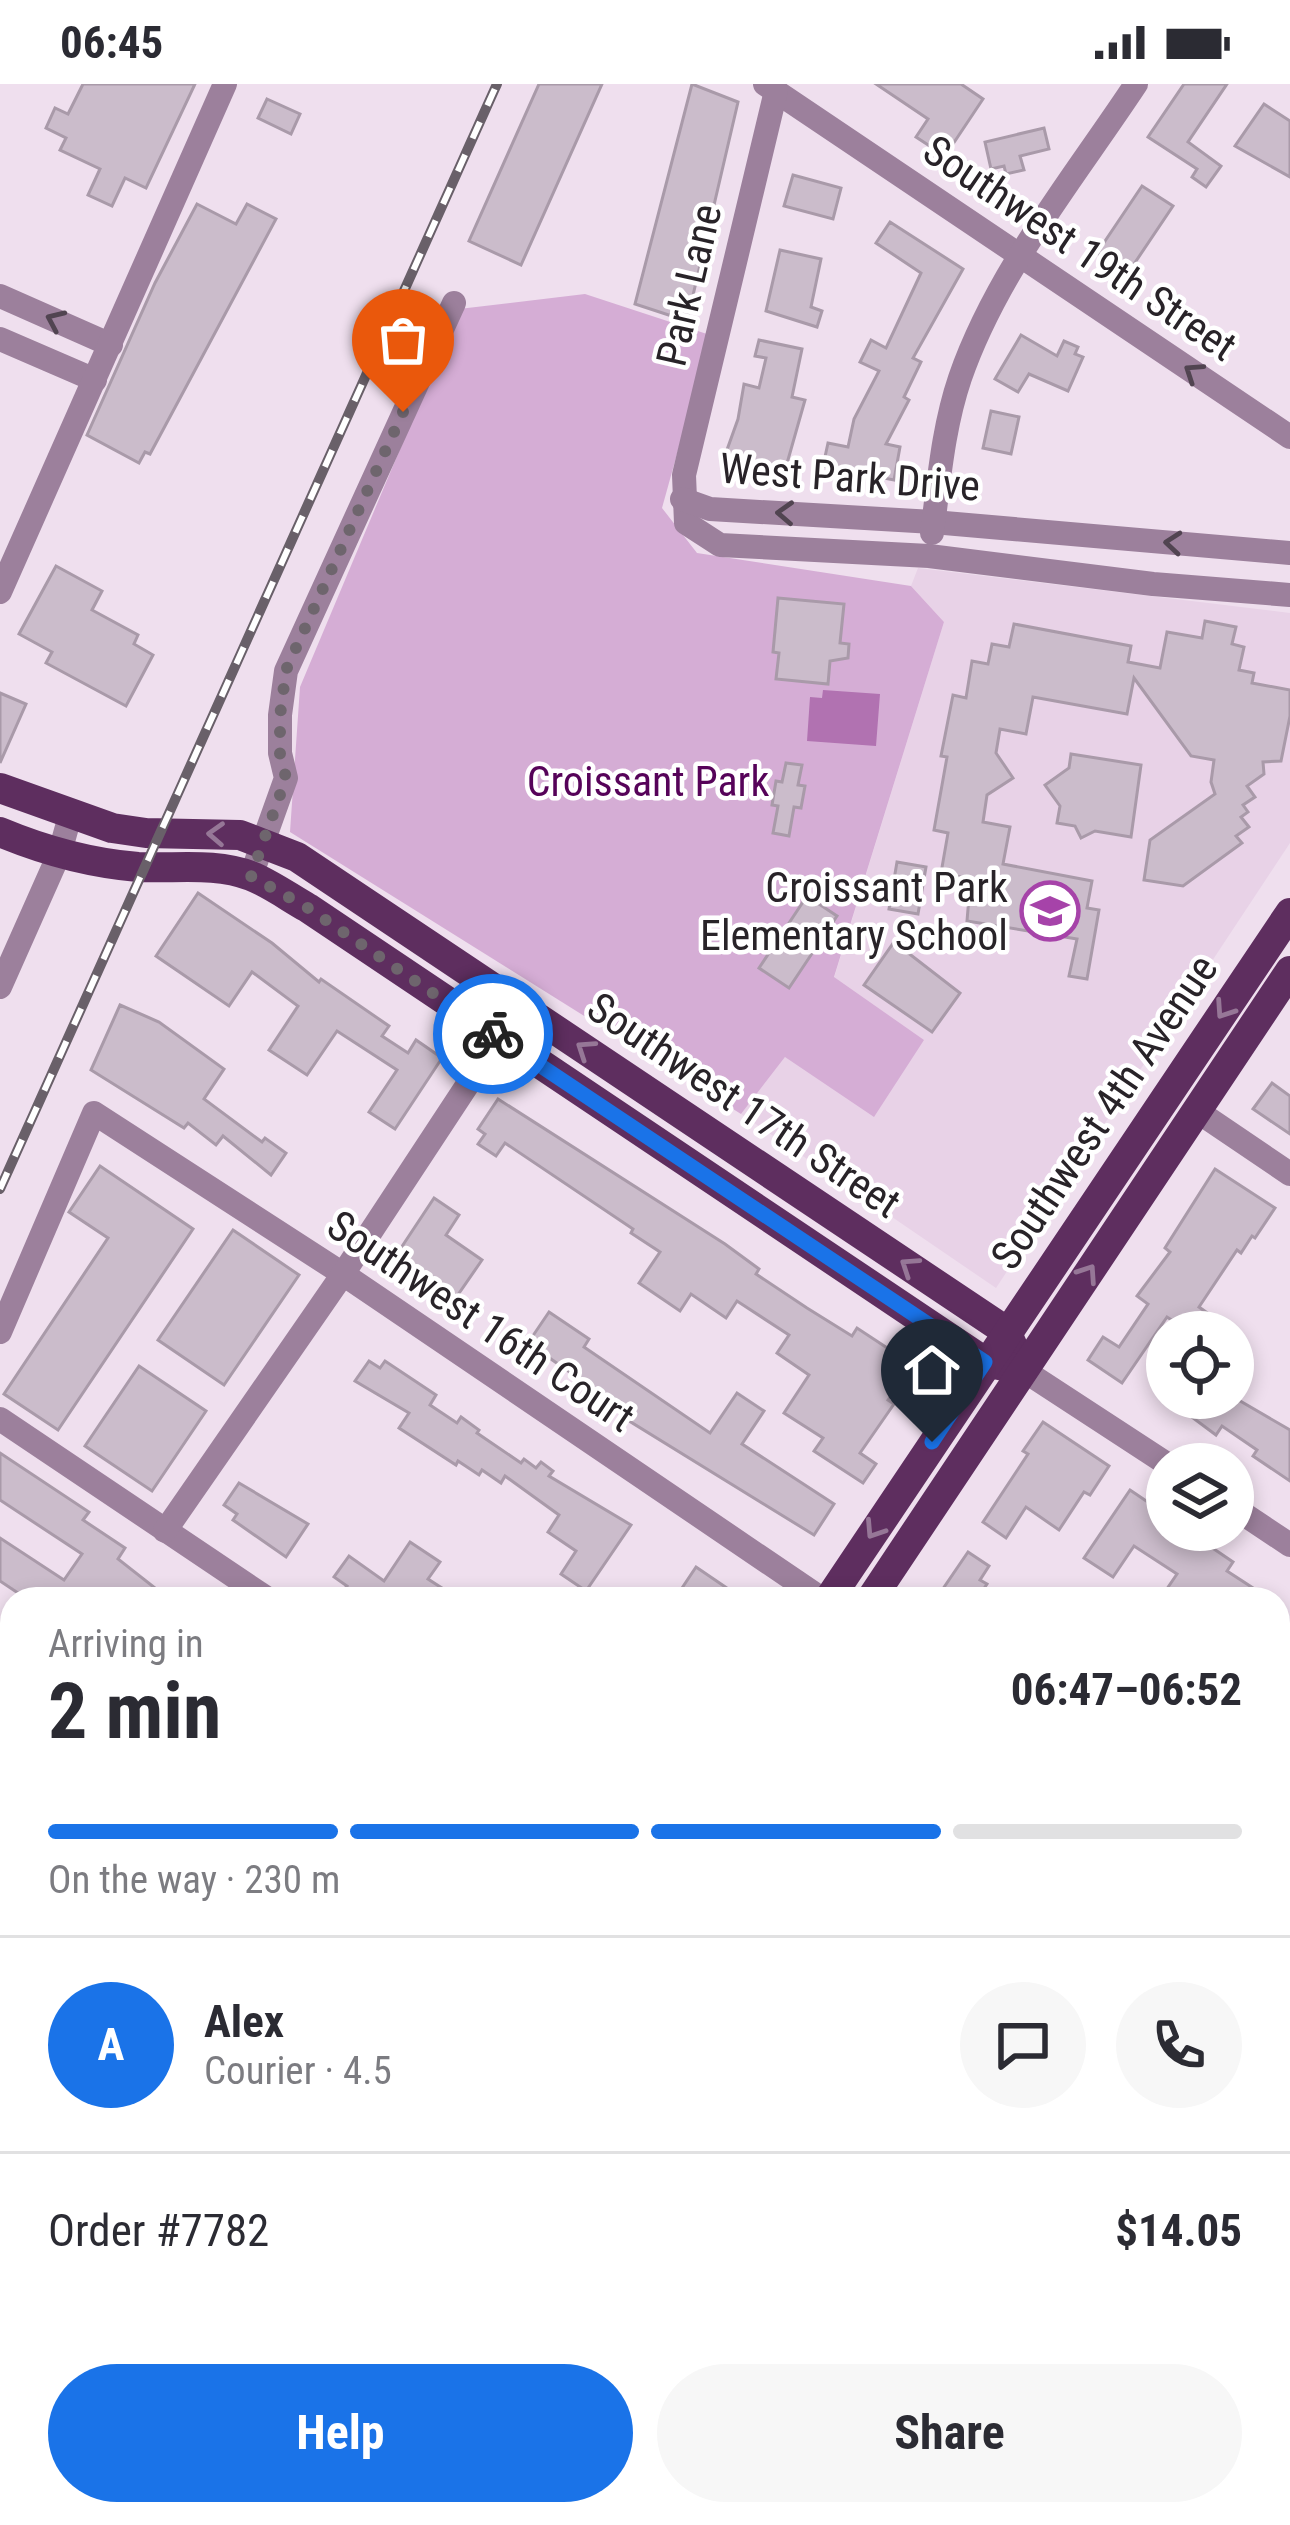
<!DOCTYPE html>
<meta charset="utf-8">
<style>
body{margin:0;font-family:"Roboto Condensed",sans-serif;background:#f7f7f7;color:#2b2b33;height:100vh;display:flex;flex-direction:column;font-size:45px;white-space:nowrap}
*{box-sizing:border-box;margin:0}
p{font-size:39px;color:#7c7c81}
.icon{flex:none;width:66px;height:66px;fill:none;stroke:currentColor;stroke-width:2;stroke-linecap:round;stroke-linejoin:round}
.map{position:relative;flex:1;overflow:hidden}
.side{position:absolute;left:0px;top:1503px;width:1290px;height:939px;display:flex;flex-direction:column;background:#fff;border-radius:36px 36px 0 0;box-shadow:0 6px 18px #0003}
.side>*{flex:none}
.fabs{position:absolute;left:1146px;top:1227px;display:grid;gap:24px}
.fabs a{display:grid;place-items:center;width:108px;height:108px;border-radius:50%;background:#fff;box-shadow:0 6px 18px #0003;font-size:60px}
.pin{position:absolute;display:grid;place-items:center;width:102px;height:102px;color:#fff;margin:-123px -51px;border-radius:50% 50% 50% 0;rotate:-45deg;box-shadow:0 0 12px #0007}
.pin .icon{rotate:45deg}
.courier{position:absolute;display:grid;place-items:center;width:120px;height:120px;margin:-60px;border:9px solid #1a73e8;border-radius:50%;background:#fff;color:#222;box-shadow:0 3px 15px #0007}
.headline em{font-style:normal;font-weight:700}
.headline div{display:flex;flex-direction:column-reverse}
.headline{display:flex;align-items:center;justify-content:space-between;height:204px;padding:0 48px}
h1{font-size:78px;font-weight:700;line-height:90px}
.bar{display:grid;grid-template-columns:repeat(4,1fr);gap:18px 12px;align-content:center;height:144px;padding:0 48px}
.bar i{height:15px;border-radius:9px;background:#e1e1e2}
.bar .selected{background:#1a73e8}
.bar p{grid-column:span 4}
.line{display:flex;align-items:center;gap:30px;padding:0 48px;border-top:3px solid #e1e1e2}
.line div{flex:1}
.round{display:grid;place-items:center;flex:none;width:126px;height:126px;border-radius:63px;background:#f7f7f7}
.button{display:flex;gap:24px;margin-top:auto;padding:24px 48px}
.button a{flex:1;height:138px;border-radius:72px;background:#1a73e8;color:#fff;font-size:48px;font-weight:700;line-height:138px;text-align:center}
.button a+a{background:#f7f7f7;color:#2b2b33}
.status{display:flex;justify-content:space-between;align-items:center;height:84px;padding:0 60px;background:#fff;direction:ltr}
.status svg{height:33px;fill:currentColor}
.map>svg:first-child{display:block}
.built{fill:#e8d2e7}
.green{fill:#d5add5}
.water{fill:#b172b1}
.building{fill:#cbbccb;stroke:#a99aa9;stroke-width:3}
.lines{fill:none;stroke-linecap:round;stroke-linejoin:round}
.minor{stroke:#9c809c;stroke-width:24}
.major{stroke:#5e2e5f;stroke-width:30}
.rail-casing{stroke:#696069;stroke-width:10}
.rail{stroke:#fff;stroke-width:6;stroke-dasharray:18;stroke-linecap:butt}
.oneway{stroke:#514451}
.oneway2{stroke:#967797}
.done{stroke:#6e656d;stroke-width:12;stroke-dasharray:0 21.6}
.route{stroke:#1a73e8;stroke-width:15}
.labels{text-anchor:middle;dominant-baseline:central;stroke-width:9;stroke-linejoin:round;paint-order:stroke}
.street-label{font-size:42px;fill:#282328;stroke:#fff}
.park-label{font-size:42px;fill:#560359;stroke:#fff}
.poi-label{font-size:42px;fill:#282328;stroke:#fff;text-anchor:end}
</style>
<div class="status"><b>06:45</b><svg viewBox="0 0 49 12"><path d="M0 12V9h3v3zM5 12V6h3v6zM10 12V3h3v9zM15 12V0h3v12zM26 1h20v11H26zM47 4h2v5h-2z"/></svg></div>
<div class="map">
<svg width="1290" height="2441" viewBox="0 0 1290 2441">
<rect width="100%" height="100%" fill="#efdfee"/>
<path class="built" d="M918,484L1290,529V759L996,1204L741,1030L785,973L924,957L834,894L944,538L911,502Z"/>
<path class="green" d="M585,210L710,251L662,424L697,469L911,502L944,538L834,893L924,956L874,1033L785,973L741,1030L290,748L300,603L459,225Z"/>
<path class="water" d="M823,606L880,610L876,662L807,657L810,613L822,614Z"/>
<g class="building">
<path d="M83,0H195L146,104L125,94L112,122L88,111L100,85L60,66L66,54L46,44L55,24L68,30Z"/>
<path d="M539,0H602L521,181L469,157Z"/>
<path d="M692,0L738,18L687,237L635,220Z"/>
<path d="M876,0H961L983,15L945,72L916,53L928,35Z"/>
<path d="M1184,0H1227L1188,58L1221,82L1206,103L1192,93L1197,85L1148,53Z"/>
<path d="M267,15L300,30L291,50L258,34Z"/>
<path d="M1264,20L1290,37V93L1235,62Z"/>
<path d="M1044,44L1049,65L1020,72L1024,86L1006,90L1004,82L991,85L985,58Z"/>
<path d="M793,91L841,104L833,135L784,122Z"/>
<path d="M1142,102L1173,122L1128,189L1097,169Z"/>
<path d="M197,120L236,140L247,120L276,135L150,370L145,368L139,379L87,351L155,199Z"/>
<path d="M890,138L963,185L913,274L921,278L904,313L909,316L886,360L900,363L894,396L823,382L828,359L848,363L854,335L879,287L860,278L871,256L886,264L921,189L876,159Z"/>
<path d="M780,166L821,175L811,223L822,227L817,243L766,227Z"/>
<path d="M1021,251L1057,272L1064,257L1078,263L1075,270L1083,273L1068,307L1029,290L1018,308L995,295Z"/>
<path d="M759,256L802,265L792,313L805,316L784,390L754,378L750,388L723,377L738,335L744,300L759,304L766,274L755,272Z"/>
<path d="M991,327L1019,333L1011,370L983,364Z"/>
<path d="M56,482L102,507L92,526L138,551L134,560L153,571L126,622L46,579L52,568L19,550Z"/>
<path d="M778,514L844,520L840,559L849,560L848,574L830,577L828,600L776,595L779,569L773,568Z"/>
<path d="M1205,537L1236,543L1232,560L1244,563L1239,586L1254,589L1252,599L1290,606V632L1281,677L1263,678L1264,690L1247,702L1255,713L1243,721L1248,728L1241,733L1249,743L1236,752L1242,759L1183,802L1144,796L1150,756L1215,710L1211,698L1214,676L1191,672L1134,594L1127,630L1033,613L1026,650L1000,645L996,669L1013,694L987,711L983,738L1010,743L1003,780L1092,797L1087,824L1099,826L1087,895L1069,892L1077,855L967,837L969,813L960,809L961,793L941,789L948,749L934,746L947,673L941,672L953,611L966,614L972,577L988,580L992,560L1009,563L1014,540L1131,562L1128,578L1160,584L1167,548L1202,554Z"/>
<path d="M0,609L26,620L0,679Z"/>
<path d="M1071,670L1141,681L1131,753L1095,747L1081,754L1075,742L1057,739L1060,722L1045,701L1069,684Z"/>
<path d="M786,679L802,681L798,701L805,702L801,724L794,723L789,752L773,749L778,722L772,721L776,697L782,698Z"/>
<path d="M897,778L926,783L918,830L889,825Z"/>
<path d="M198,809L272,859L319,898L321,895L389,942L382,952L408,969L416,956L442,974L395,1045L369,1028L397,986L337,947L307,991L269,966L298,922L252,888L229,922L156,872Z"/>
<path d="M807,812L837,832L789,904L759,884Z"/>
<path d="M894,858L960,909L932,948L864,901Z"/>
<path d="M120,921L159,938L224,985L204,1015L262,1058L265,1054L286,1069L271,1091L223,1052L216,1061L188,1039L184,1044L91,986Z"/>
<path d="M1272,999L1290,1012V1050L1253,1025Z"/>
<path d="M498,1015L725,1160L759,1185L756,1190L807,1224L852,1252L857,1244L913,1281L888,1316L894,1320L860,1369L876,1380L863,1399L814,1367L823,1354L784,1329L809,1291L777,1269L789,1251L737,1217L726,1234L691,1210L680,1227L639,1199L660,1168L631,1149L633,1145L505,1059L496,1072L478,1060L485,1050L478,1045Z"/>
<path d="M100,1082L193,1145L58,1346L4,1310L108,1154L69,1128Z"/>
<path d="M1215,1085L1275,1124L1255,1154L1252,1152L1241,1169L1237,1166L1199,1223L1213,1233L1204,1248H1190L1167,1233L1122,1299L1088,1276L1103,1253L1119,1263L1148,1220L1137,1212L1170,1168L1165,1164Z"/>
<path d="M434,1114L459,1131L446,1151L482,1176L455,1215L393,1176Z"/>
<path d="M233,1146L299,1191L224,1301L158,1256Z"/>
<path d="M549,1228L589,1255L584,1263L710,1349L737,1309L764,1327L742,1360L834,1420L814,1451L626,1335L630,1330L528,1259Z"/>
<path d="M369,1277L380,1284L385,1277L436,1311L430,1321L457,1339L461,1333L479,1346L477,1349L521,1379L524,1375L536,1384L541,1378L553,1387L549,1392L631,1441L586,1507L561,1490L576,1467L548,1448L559,1431L505,1392L501,1399L482,1386L479,1391L458,1377L456,1381L399,1344L409,1329L355,1297Z"/>
<path d="M139,1282L206,1327L152,1407L85,1362Z"/>
<path d="M1201,1314H1235L1290,1346V1397L1253,1372L1257,1366L1222,1342L1216,1351L1189,1331Z"/>
<path d="M1043,1338L1109,1382L1090,1411L1084,1408L1059,1446L1026,1423L1006,1454L983,1438L1028,1370L1023,1367Z"/>
<path d="M0,1369L89,1428L83,1436L125,1464L118,1475L169,1515H27L0,1497V1454L64,1496L82,1470L0,1416Z"/>
<path d="M239,1399L308,1440L286,1473L233,1436L237,1430L224,1421Z"/>
<path d="M1130,1406L1167,1431V1446H1186L1233,1478L1227,1487L1270,1515H1160L1177,1490L1134,1462L1113,1493L1084,1474Z"/>
<path d="M410,1458L440,1478L428,1495L459,1515H354L343,1507L347,1502L334,1493L349,1472L384,1497Z"/>
<path d="M968,1468L989,1482L980,1496L987,1500L977,1515H936Z"/>
<path d="M696,1483L743,1515H692L680,1507Z"/>
</g>
<g class="lines">
<g class="minor">
<path d="M765,0L1290,353"/>
<path d="M776,7L684,391L686,439L720,461L929,472L1153,500L1290,511"/>
<path d="M0,212L111,261"/>
<path d="M0,255L95,296"/>
<path d="M682,415L710,425L933,438L1290,469"/>
<path d="M932,449C939,397 943,344 960,294C997,187 1074,94 1136,0"/>
<path d="M0,508L225,0"/>
<path d="M251,792L286,694L280,669V631L286,587L454,219"/>
<path d="M0,903L60,768L70,732"/>
<path d="M1197,1027L1290,1090"/>
<path d="M0,1248L94,1029L343,1190L822,1515"/>
<path d="M1023,1286L1167,1380"/>
<path d="M0,1335L268,1515"/>
<path d="M1233,1423L1290,1461"/>
<path d="M165,1447L343,1190L520,921"/>
<path d="M0,1701L12,1709"/>
<path d="M1278,1818L1290,1826"/>
<path d="M1278,1954L1290,1935"/>
<path d="M0,2072L12,2080"/>
<path d="M1278,2159L1290,2167"/>
<path d="M0,2428L20,2441"/>
<path d="M537,2430L553,2441"/>
<path d="M1088,2430L1105,2441"/>
<path d="M954,2441L961,2430"/>
</g>
<g class="major">
<path d="M0,704L112,744L146,749L240,751L297,773L1006,1247L1023,1286"/>
<path d="M0,748C43,766 91,779 138,783C175,785 215,778 251,792C271,800 290,814 308,824L985,1278L1023,1286"/>
<path d="M829,1515L1290,829"/>
<path d="M871,1515L1290,887"/>
<path d="M209,2441L216,2430"/>
<path d="M252,2441L260,2430"/>
</g>
<defs>
<path id="rail" d="M0,1105L497,0"/>
</defs>
<use href="#rail" class="rail-casing"/>
<use href="#rail" class="rail"/>
</g>
<defs><path id="oneway-chevron" d="M-2-3.5L2.5 0L-2 3.5" fill="none" stroke-width="1.6" stroke-linecap="round" stroke-linejoin="round" transform="scale(3)"/></defs>
<g class="oneway">
<use href="#oneway-chevron" transform="translate(55 236) rotate(-156)"/>
<use href="#oneway-chevron" transform="translate(1193 288) rotate(-146)"/>
<use href="#oneway-chevron" transform="translate(785 429) rotate(-177)"/>
<use href="#oneway-chevron" transform="translate(1173 459) rotate(-175)"/>
</g>
<g class="oneway2">
<use href="#oneway-chevron" transform="translate(216 750) rotate(-177)"/>
<use href="#oneway-chevron" transform="translate(1224 926) rotate(124)"/>
<use href="#oneway-chevron" transform="translate(585 965) rotate(-146)"/>
<use href="#oneway-chevron" transform="translate(909 1182) rotate(-146)"/>
<use href="#oneway-chevron" transform="translate(1088 1189) rotate(-56)"/>
<use href="#oneway-chevron" transform="translate(874 1446) rotate(123)"/>
</g>
<g class="lines">
<path class="done" d="M403,328L286,586L280,632V670L286,694L251,792L308,824L493,950"/>
<path class="route" d="M493,950L985,1278L932,1358"/>
</g>
<defs>
<symbol id="school-ring" viewBox="-11 -11 22 22"><circle r="9.5" fill="#fff" stroke="#a643a9" stroke-width="1.5"/><path d="M0-5L7-2L0 1L-7-2ZM-4 1L0 2.5L4 1V4Q0 6-4 4Z" fill="#a643a9"/></symbol>
</defs>
<g fill-rule="evenodd">
<use href="#school-ring" x="1017" y="794" width="66" height="66"/>
</g>
<g class="labels">
<g class="street-label">
<text transform="translate(1080 164) rotate(34)">Southwest 19th Street</text>
<text transform="translate(689 201) rotate(-77)">Park Lane</text>
<text transform="translate(850 393) rotate(4)">West Park Drive</text>
<text transform="translate(744 1021) rotate(34)">Southwest 17th Street</text>
<text transform="translate(1104 1028) rotate(-56)">Southwest 4th Avenue</text>
<text transform="translate(481 1237) rotate(34)">Southwest 16th Court</text>
</g>
<g class="park-label">
<text x="648" y="697">Croissant Park</text>
</g>
<g class="poi-label">
<text x="1008" y="803">Croissant Park<tspan x="1008" dy="48">Elementary School</tspan></text>
</g>
</g>
</svg>
<div class="fabs">
<a><svg class="icon" aria-label="locate" viewBox="0 0 24 24"><circle cx="12" cy="12" r="6"/><path d="M12 2v4M12 18v4M2 12h4M18 12h4"/></svg></a>
<a><svg class="icon" aria-label="layers" viewBox="0 0 24 24"><path d="M12 4l9 5-9 5-9-5zM3 14l9 5 9-5"/></svg></a>
</div>
<div class="pin" style="left:403px;top:328px;background:#ea580c"><svg class="icon" aria-label="bag" viewBox="0 0 24 24"><path d="M5 8h14l-1 12H6zM9 8a3 3 0 0 1 6 0"/></svg></div>
<div class="pin" style="left:932px;top:1358px;background:#1f2937"><svg class="icon" aria-label="home" viewBox="0 0 24 24"><path d="M3 11l9-7 9 7M6 9v11h12V9"/></svg></div>
<div class="courier" style="left:493px;top:950px"><svg class="icon" aria-label="bike" viewBox="0 0 24 24"><circle cx="6" cy="16" r="4"/><circle cx="18" cy="16" r="4"/><path d="M6 16l4-8h5l3 8M10 8l3 8H6M13 5h3"/></svg></div>
<section class="side">
<div class="headline"><div><h1>2 min</h1><p>Arriving in</p></div><em>06:47–06:52</em></div>
<div class="bar"><i class="selected"></i><i class="selected"></i><i class="selected"></i><i></i><p>On the way · 230 m</p></div>
<div class="line" style="height:216px"><b class="round" style="background:#1a73e8;color:#fff">A</b><div><b>Alex</b><p>Courier · 4.5</p></div><a class="round"><svg class="icon" aria-label="chat" viewBox="0 0 24 24"><path d="M4 5h16v11H9l-5 4z"/></svg></a><a class="round"><svg class="icon" aria-label="phone" viewBox="0 0 24 24"><path d="M5 4h4l2 5-3 2q2 4 5 5l2-3 5 2v4C11 20 4 13 5 4z"/></svg></a></div>
<div class="line" style="height:156px"><div>Order #7782</div><b>$14.05</b></div>
<div class="button"><a>Help</a><a>Share</a></div>
</section>
</div>
